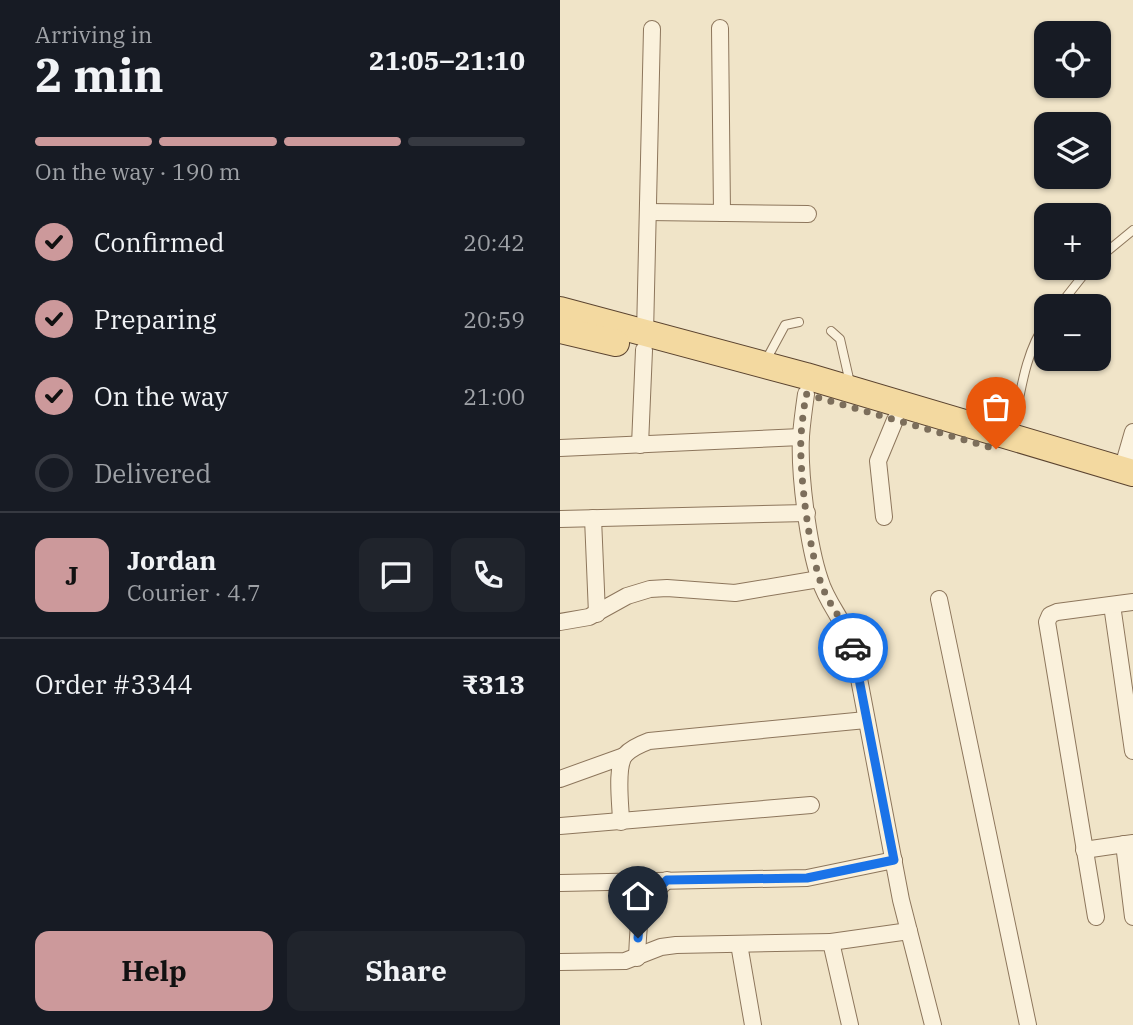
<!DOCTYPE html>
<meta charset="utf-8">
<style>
body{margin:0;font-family:"IBM Plex Serif",serif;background:#20242c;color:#f1f3f6;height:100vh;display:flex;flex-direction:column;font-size:26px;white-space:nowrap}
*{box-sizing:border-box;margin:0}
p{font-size:23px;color:#9ea1a6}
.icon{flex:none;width:38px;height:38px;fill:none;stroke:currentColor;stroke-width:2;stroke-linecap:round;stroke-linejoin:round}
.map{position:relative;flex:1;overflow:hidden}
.panel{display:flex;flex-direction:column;background:#171b24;width:560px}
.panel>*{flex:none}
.buttons{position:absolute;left:474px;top:21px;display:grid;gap:14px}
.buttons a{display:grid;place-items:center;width:77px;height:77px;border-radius:14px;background:#171b24;box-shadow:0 2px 5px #0004;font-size:35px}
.pin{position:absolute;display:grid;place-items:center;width:60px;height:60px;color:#fff;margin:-72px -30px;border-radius:50% 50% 50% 0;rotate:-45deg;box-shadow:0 0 7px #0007}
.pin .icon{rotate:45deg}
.courier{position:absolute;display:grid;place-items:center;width:70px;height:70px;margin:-35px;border:5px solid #1a73e8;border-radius:50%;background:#fff;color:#222;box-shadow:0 2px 9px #0007}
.overview em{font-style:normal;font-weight:700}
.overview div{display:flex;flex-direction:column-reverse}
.overview{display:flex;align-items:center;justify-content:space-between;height:119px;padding:0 35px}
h1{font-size:46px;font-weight:700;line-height:52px}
.bar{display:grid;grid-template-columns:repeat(4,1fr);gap:10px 7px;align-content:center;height:84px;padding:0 35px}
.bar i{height:9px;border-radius:5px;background:#363941}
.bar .current{background:#cc999b}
.bar p{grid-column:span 4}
.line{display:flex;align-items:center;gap:18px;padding:0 35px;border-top:2px solid #363941}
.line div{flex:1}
.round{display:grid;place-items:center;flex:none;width:74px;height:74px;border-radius:14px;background:#20242c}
ol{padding:0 35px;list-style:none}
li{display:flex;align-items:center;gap:21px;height:77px}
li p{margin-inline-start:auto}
li .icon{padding:7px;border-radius:50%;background:#cc999b;color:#111;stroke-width:4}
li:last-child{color:#9ea1a6}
li i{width:38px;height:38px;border:4px solid #363941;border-radius:50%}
.button{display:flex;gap:14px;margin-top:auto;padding:14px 35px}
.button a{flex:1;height:80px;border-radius:14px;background:#cc999b;color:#111;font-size:28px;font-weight:700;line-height:80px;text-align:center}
.button a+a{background:#20242c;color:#f1f3f6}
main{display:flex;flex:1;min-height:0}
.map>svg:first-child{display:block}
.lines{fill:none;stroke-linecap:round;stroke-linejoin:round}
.service-casing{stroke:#8d765c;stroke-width:10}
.minor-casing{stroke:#8d765c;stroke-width:18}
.primary-casing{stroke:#5b4430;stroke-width:28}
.service{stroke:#faf1dc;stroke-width:8}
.minor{stroke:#faf1dc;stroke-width:16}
.primary{stroke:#f3d9a0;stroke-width:26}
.done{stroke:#7c6e5b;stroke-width:7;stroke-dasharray:0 12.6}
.route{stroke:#1a73e8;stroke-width:9}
</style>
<main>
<section class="panel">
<div class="overview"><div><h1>2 min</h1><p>Arriving in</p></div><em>21:05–21:10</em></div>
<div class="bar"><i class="current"></i><i class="current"></i><i class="current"></i><i></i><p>On the way · 190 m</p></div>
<ol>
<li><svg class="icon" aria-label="check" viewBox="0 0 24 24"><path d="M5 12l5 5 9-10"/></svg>Confirmed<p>20:42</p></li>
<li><svg class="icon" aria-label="check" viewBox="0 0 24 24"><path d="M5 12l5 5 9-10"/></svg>Preparing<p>20:59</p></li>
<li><svg class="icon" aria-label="check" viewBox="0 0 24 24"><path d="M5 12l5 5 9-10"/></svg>On the way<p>21:00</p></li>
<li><i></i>Delivered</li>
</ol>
<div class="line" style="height:126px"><b class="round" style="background:#cc999b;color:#111">J</b><div><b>Jordan</b><p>Courier · 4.7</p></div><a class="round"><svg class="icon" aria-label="chat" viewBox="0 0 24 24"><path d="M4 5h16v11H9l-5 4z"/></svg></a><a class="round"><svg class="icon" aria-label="phone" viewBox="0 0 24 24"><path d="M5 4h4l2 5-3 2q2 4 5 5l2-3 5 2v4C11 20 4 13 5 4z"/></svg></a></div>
<div class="line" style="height:91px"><div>Order #3344</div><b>₹313</b></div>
<div class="button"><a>Help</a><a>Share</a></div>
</section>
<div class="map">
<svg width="573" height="1025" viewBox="0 0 573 1025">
<rect width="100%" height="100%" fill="#f0e4c8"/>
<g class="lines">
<defs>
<g id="service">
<path d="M539,258L573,230"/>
<path d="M499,306L529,268"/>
<path d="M271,331L280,339L290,383"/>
<path d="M205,362L225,325L239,322"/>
<path d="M452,434C460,398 464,353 486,323"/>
</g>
<g id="minor">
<path d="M160,28L162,213"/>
<path d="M88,212L248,214"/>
<path d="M85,334L92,29"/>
<path d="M246,394C244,408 242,422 241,436C239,473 248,545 260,580C267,604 285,621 293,647L341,900L373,1025"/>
<path d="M80,445L84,350"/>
<path d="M0,448L241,437"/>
<path d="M562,470L573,432"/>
<path d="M324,517L318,461L335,420"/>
<path d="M33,518L37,614"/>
<path d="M0,519L247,513"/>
<path d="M379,599L468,1025"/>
<path d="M552,605L573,751"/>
<path d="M0,622L29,617L67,596L90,589L107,588L175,593L259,579"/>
<path d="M0,779L64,756"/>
<path d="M61,822C61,807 55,767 65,755C71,748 81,744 89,741L306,720"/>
<path d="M0,826L251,805"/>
<path d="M564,844L573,917"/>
<path d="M524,850L573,843"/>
<path d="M0,883L247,878L334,860"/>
<path d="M536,917L487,622L490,615L497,612L573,602"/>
<path d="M271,942L349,931"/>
<path d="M179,944L193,1025"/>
<path d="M77,958C79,918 77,909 107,880"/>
<path d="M0,962L65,961L101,947L116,945L271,942L290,1025"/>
</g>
<g id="primary">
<path d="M0,310L246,376L573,473"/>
<path d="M0,330L56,343"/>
</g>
</defs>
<use href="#service" class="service-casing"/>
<use href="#minor" class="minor-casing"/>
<use href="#primary" class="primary-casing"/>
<use href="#service" class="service"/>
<use href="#minor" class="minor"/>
<use href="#primary" class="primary"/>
</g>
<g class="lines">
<path class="done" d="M293,648C286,622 271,609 262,586C249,552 239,472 241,436C242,422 244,408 246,394L436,449"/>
<path class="route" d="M78,938C80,908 86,900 107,880L247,878L334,860L293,648"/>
</g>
</svg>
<div class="buttons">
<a><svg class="icon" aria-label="locate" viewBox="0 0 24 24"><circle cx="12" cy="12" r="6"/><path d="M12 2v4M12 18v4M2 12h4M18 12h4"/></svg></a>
<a><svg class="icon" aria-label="layers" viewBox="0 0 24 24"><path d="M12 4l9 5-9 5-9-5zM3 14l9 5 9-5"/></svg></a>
<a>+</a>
<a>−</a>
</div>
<div class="pin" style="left:436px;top:449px;background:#ea580c"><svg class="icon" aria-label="bag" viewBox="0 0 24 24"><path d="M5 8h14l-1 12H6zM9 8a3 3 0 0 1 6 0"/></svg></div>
<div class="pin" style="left:78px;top:938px;background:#1f2937"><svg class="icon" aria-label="home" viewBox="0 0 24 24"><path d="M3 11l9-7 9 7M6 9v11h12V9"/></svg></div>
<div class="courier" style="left:293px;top:648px"><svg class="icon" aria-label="car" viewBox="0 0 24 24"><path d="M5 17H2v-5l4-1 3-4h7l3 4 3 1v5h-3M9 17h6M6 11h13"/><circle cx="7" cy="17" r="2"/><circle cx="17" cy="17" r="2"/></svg></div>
</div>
</main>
